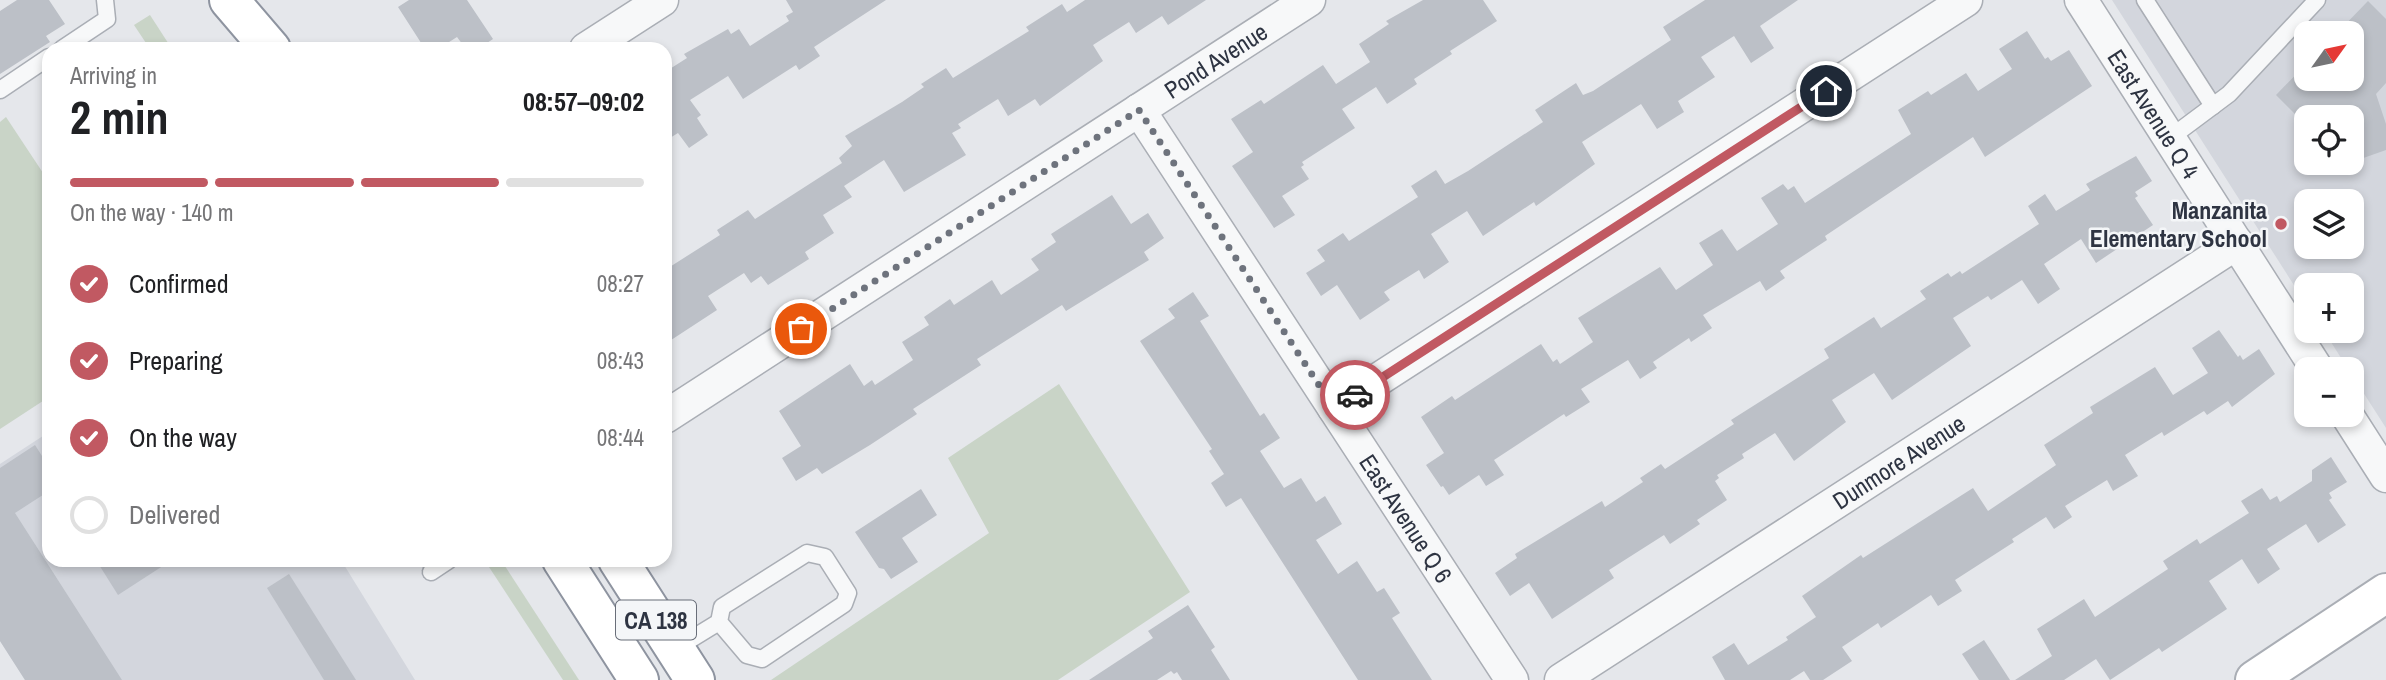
<!DOCTYPE html>
<meta charset="utf-8">
<style>
body{margin:0;font-family:"Archivo Narrow",sans-serif;background:#f2f2f2;color:#202124;height:100vh;display:flex;flex-direction:column;font-size:26px;white-space:nowrap}
*{box-sizing:border-box;margin:0}
p{font-size:23px;color:#757577}
.icon{flex:none;width:38px;height:38px;fill:none;stroke:currentColor;stroke-width:2;stroke-linecap:round;stroke-linejoin:round}
.map{position:relative;flex:1;overflow:hidden}
.drawer{position:absolute;left:42px;top:42px;width:630px;height:525px;display:flex;flex-direction:column;background:#fff;border-radius:21px;box-shadow:0 4px 10px #0003}
.drawer>*{flex:none}
.needle{width:46px;rotate:57deg}
.controls{position:absolute;left:2294px;top:21px;display:grid;gap:14px}
.controls a{display:grid;place-items:center;width:70px;height:70px;border-radius:14px;background:#fff;box-shadow:0 4px 10px #0003;font-size:35px}
.pin{position:absolute;display:grid;place-items:center;width:60px;height:60px;color:#fff;margin:-30px;border:4px solid #fff;border-radius:50%;box-shadow:0 2px 7px #0007}
.courier{position:absolute;display:grid;place-items:center;width:70px;height:70px;margin:-35px;border:5px solid #c15962;border-radius:50%;background:#fff;color:#222;box-shadow:0 2px 9px #0007}
.overview em{font-style:normal;font-weight:700}
.overview div{display:flex;flex-direction:column-reverse}
.overview{display:flex;align-items:center;justify-content:space-between;height:119px;padding:0 28px}
h1{font-size:46px;font-weight:700;line-height:52px}
.bar{display:grid;grid-template-columns:repeat(4,1fr);gap:10px 7px;align-content:center;height:84px;padding:0 28px}
.bar i{height:9px;border-radius:5px;background:#e0e0e0}
.bar .selected{background:#c15962}
.bar p{grid-column:span 4}
ol{padding:0 28px;list-style:none}
li{display:flex;align-items:center;gap:21px;height:77px}
li p{margin-inline-start:auto}
li .icon{padding:7px;border-radius:50%;background:#c15962;color:#fff;stroke-width:4}
li:last-child{color:#757577}
li i{width:38px;height:38px;border:4px solid #e0e0e0;border-radius:50%}
.map>svg:first-child{display:block}
.built{fill:#d3d6dd;fill-rule:evenodd}
.green{fill:#c9d4c7}
.building{fill:#bcc0c7}
.lines{fill:none;stroke-linecap:round;stroke-linejoin:round}
.lane-casing{stroke:#aaaeb5;stroke-width:19}
.street-casing{stroke:#aaaeb5;stroke-width:35}
.secondary-casing{stroke:#aaaeb5;stroke-width:42}
.highway-casing{stroke:#8e94a0;stroke-width:42}
.lane{stroke:#f7f8f9;stroke-width:16}
.street{stroke:#f7f8f9;stroke-width:32}
.secondary{stroke:#fff;stroke-width:38}
.highway{stroke:#fff;stroke-width:38}
.done{stroke:#6e737d;stroke-width:7;stroke-dasharray:0 12.6}
.route{stroke:#c15962;stroke-width:9}
.poi-dot{fill:#c15962;stroke:#f4f6f8;stroke-width:2.5}
.labels{text-anchor:middle;dominant-baseline:central;stroke-width:5;stroke-linejoin:round;paint-order:stroke}
.shield{fill:#f4f6f8;stroke:#696e79;stroke-width:2}
.shield-label{font-size:23px;font-weight:bold;fill:#2e3442}
.street-label{font-size:24px;fill:#2e3442;stroke:#f4f6f8}
.poi-label{font-size:24px;font-weight:bold;fill:#2e3442;stroke:#f4f6f8;text-anchor:end}
</style>
<div class="map">
<svg width="2386" height="680" viewBox="0 0 2386 680">
<rect width="100%" height="100%" fill="#e5e7eb"/>
<g class="built">
<path d="M2112,0H2386V428L2352,375V369H2348L2324,331H2352V285H2306V304ZM2306,33H2352V79H2306ZM2306,117H2352V163H2306ZM2306,201H2352V247H2306Z"/>
<path d="M49,432V560H341L415,680H25L0,641V464Z"/>
</g>
<g class="green">
<path d="M150,15L172,49H150L134,25Z"/>
<path d="M6,117L49,182V397L0,429V122Z"/>
<path d="M1059,384L1190,592L1058,680H771L989,533L948,458Z"/>
<path d="M493,560H501L579,680H563L487,564Z"/>
</g>
<g class="building">
<path d="M17,0H49L65,24L46,36L50,42L0,74V11Z"/>
<path d="M409,0H467L493,39L478,49H466L457,37L438,49H425L398,7Z"/>
<path d="M786,0H886L814,47L820,56L799,70L796,65L743,99L728,76L690,100L701,115L697,118L708,135L689,148L678,133L665,141V72L687,58L684,54L728,29L731,34L739,29L750,46L789,21L786,16L793,12Z"/>
<path d="M1085,0H1206L1168,25L1162,16L1136,33L1129,22L1093,45L1103,61L1040,106L1035,99L1008,116L998,99L958,124L961,128L952,133L966,155L904,192L884,160L844,186L852,197L823,215L834,233L805,252L809,259L768,285L761,276L751,283L744,273L708,296L717,310L665,344V270L720,235L717,230L748,210L755,219L842,163L839,158L852,146L845,136L902,102L924,87L921,84L946,68L953,78L1029,31L1026,27L1062,4L1067,12Z"/>
<path d="M1423,0H1483L1497,21L1450,51L1452,54L1414,79L1417,84L1387,104L1376,87L1342,109L1355,128L1302,162L1304,165L1301,167L1309,179L1282,196L1295,215L1274,228L1232,166L1253,152L1231,119L1261,100L1264,104L1323,65L1336,84L1370,62L1359,44L1389,24L1386,21Z"/>
<path d="M1705,0H1798L1760,26L1774,48L1751,63L1734,36L1701,57L1715,77L1678,101L1684,112L1657,129L1641,104L1582,142L1595,164L1536,206L1534,202L1483,236L1467,211L1431,234L1449,262L1424,279L1419,270L1384,292L1390,300L1360,320L1337,285L1321,296L1306,273L1325,261L1317,250L1343,233L1349,241L1418,197L1411,186L1436,170L1445,184L1468,171L1543,122L1535,110L1576,83L1583,95L1593,91L1671,40L1663,27Z"/>
<path d="M2368,1L2386,19V83L2376,94L2386,124V150L2352,162V117H2298L2276,95L2306,64V79H2352V33H2337Z"/>
<path d="M2027,31L2045,59L2048,57L2051,61L2069,50L2092,86L1985,157L1973,137L1825,236L1827,240L1780,271L1785,278L1766,291L1760,281L1703,315L1712,328L1691,342L1689,338L1653,362L1657,368L1640,379L1628,360L1581,389L1590,402L1566,417L1564,414L1494,460L1504,475L1486,486L1479,475L1449,495L1443,486L1441,487L1426,465L1444,453L1421,417L1452,396L1455,400L1541,344L1553,362L1557,359L1560,364L1593,342L1578,318L1660,267L1676,290L1713,265L1699,243L1722,229L1737,251L1778,224L1761,198L1783,184L1788,190L1794,186L1805,203L1911,134L1898,110L1928,91L1931,95L1966,73L1978,91L2012,69L1999,49Z"/>
<path d="M2136,156L2152,181L2135,192L2138,196L2135,198L2153,225L2096,263L2081,239L2044,264L2060,289L2038,304L2022,280L1991,300L1988,296L1953,318L1971,346L1892,400L1874,373L1832,400L1846,422L1794,461L1775,433L1742,454L1744,458L1717,475L1719,478L1715,481L1727,500L1697,520L1700,524L1670,544L1664,535L1609,570L1614,578L1552,619L1529,583L1510,596L1495,573L1517,558L1515,554L1602,501L1605,507L1643,482L1640,478L1661,464L1665,469L1734,424L1731,420L1829,358L1824,349L1874,317L1881,328L1926,299L1920,291L1948,273L1951,277L1960,271L1962,274L2039,224L2028,206L2045,194L2056,211L2090,190L2086,184Z"/>
<path d="M1112,195L1131,224L1148,213L1164,238L1144,252L1149,260L1066,311L1062,305L977,359L981,365L913,409L917,414L870,445L822,474L817,468L796,481L782,458L801,446L779,411L850,364L864,386L872,380L875,385L913,360L902,342L929,325L924,317L950,299L954,305L992,280L1001,295L1039,270L1031,259L1056,242L1051,234Z"/>
<path d="M1193,292L1209,316L1200,321L1260,416L1264,413L1280,438L1260,451L1284,488L1301,478L1316,502L1325,496L1342,524L1316,540L1338,574L1357,561L1377,592L1384,588L1400,613L1392,618L1432,680H1358L1241,498L1226,507L1211,483L1224,474L1209,451L1212,449L1140,341L1175,318L1168,309Z"/>
<path d="M2219,330L2238,357L2240,355L2243,360L2259,349L2275,374L2232,407L2228,401L2207,415L2204,411L2164,436L2162,432L2125,455L2138,476L2113,491L2107,480L2065,506L2072,517L2054,529L2046,517L2012,539L2014,542L1955,580L1962,591L1938,606L1931,595L1881,628L1878,623L1842,647L1852,661L1823,680H1810L1804,671L1790,680H1725L1712,657L1734,643L1748,665L1788,640L1786,637L1816,617L1802,596L1861,555L1863,558L1973,488L1988,511L2056,465L2044,445L2093,413L2090,407L2155,367L2173,395L2208,373L2192,348Z"/>
<path d="M35,445L49,467V491L15,513L122,680H25L0,641V468Z"/>
<path d="M2331,457L2347,482L2329,493L2332,498L2329,500L2346,525L2318,543L2306,524L2267,549L2280,569L2258,584L2242,559L2209,581L2227,609L2162,652L2159,648L2110,680L2096,659L2064,680H2015L2052,656L2037,629L2084,599L2095,617L2168,569L2163,561L2197,539L2200,544L2249,513L2241,501L2262,488L2270,500L2277,496L2280,502L2312,481V470Z"/>
<path d="M921,489L937,515L902,538L918,562L891,579L884,569L879,568L855,532Z"/>
<path d="M96,560H172L118,595Z"/>
<path d="M289,574L356,680H324L267,588Z"/>
<path d="M1188,605L1215,647L1211,650L1230,680H1182L1177,672L1174,674L1171,671L1157,680H1089L1153,638L1148,631Z"/>
<path d="M1984,640L2010,680H1979L1962,654Z"/>
</g>
<g class="lines">
<defs>
<g id="lane">
<path d="M2145,0L2213,106"/>
<path d="M62,49L107,19L105,0"/>
<path d="M0,90L49,57"/>
<path d="M2170,138L2229,94L2317,0"/>
<path d="M431,572L449,560"/>
<path d="M675,649L719,622L722,607L807,553L825,557L848,593L844,604L762,659L747,655L719,622"/>
</g>
<g id="street">
<path id="s1" d="M2081,0L2317,369"/>
<path d="M586,49L662,0"/>
<path id="s2" d="M1139,110L1512,680"/>
<path d="M1334,408L1966,0"/>
<path d="M2347,415L2386,476"/>
<path id="s3" d="M665,417L1309,0"/>
<path id="s4" d="M1561,680L2237,243"/>
</g>
<path id="secondary" d="M2255,680L2386,593"/>
<g id="highway">
<path d="M229,0L271,49"/>
<path d="M562,560L639,680"/>
<path d="M618,560L695,680"/>
</g>
</defs>
<use href="#lane" class="lane-casing"/>
<use href="#street" class="street-casing"/>
<use href="#secondary" class="secondary-casing"/>
<use href="#highway" class="highway-casing"/>
<use href="#lane" class="lane"/>
<use href="#street" class="street"/>
<use href="#secondary" class="secondary"/>
<use href="#highway" class="highway"/>
</g>
<g class="lines">
<path class="done" d="M801,329L1139,110L1334,408L1355,395"/>
<path class="route" d="M1355,395L1826,91"/>
</g>
<circle class="poi-dot" cx="2281" cy="224" r="7"/>
<g class="labels">
<rect class="shield" x="616" y="600.5" width="80" height="39" rx="5"/>
<g class="shield-label">
<text x="656" y="620">CA 138</text>
</g>
<g class="street-label">
<text stroke="none"><textPath href="#s3" startOffset="656">Pond Avenue</textPath></text>
<text stroke="none"><textPath href="#s1" startOffset="135">East Avenue Q 4</textPath></text>
<text stroke="none"><textPath href="#s4" startOffset="402">Dunmore Avenue</textPath></text>
<text stroke="none"><textPath href="#s2" startOffset="488">East Avenue Q 6</textPath></text>
</g>
<g class="poi-label">
<text x="2267" y="210">Manzanita<tspan x="2267" dy="28">Elementary School</tspan></text>
</g>
</g>
</svg>
<div class="controls">
<a><svg class="needle" viewBox="-14 -14 28 28"><path d="M0-13l5 13h-10z" fill="#e53935"/><path d="M0 13l5-13h-10z" fill="#757577"/></svg></a>
<a><svg class="icon" aria-label="locate" viewBox="0 0 24 24"><circle cx="12" cy="12" r="6"/><path d="M12 2v4M12 18v4M2 12h4M18 12h4"/></svg></a>
<a><svg class="icon" aria-label="layers" viewBox="0 0 24 24"><path d="M12 4l9 5-9 5-9-5zM3 14l9 5 9-5"/></svg></a>
<a>+</a>
<a>−</a>
</div>
<div class="pin" style="left:801px;top:329px;background:#ea580c"><svg class="icon" aria-label="bag" viewBox="0 0 24 24"><path d="M5 8h14l-1 12H6zM9 8a3 3 0 0 1 6 0"/></svg></div>
<div class="pin" style="left:1826px;top:91px;background:#1f2937"><svg class="icon" aria-label="home" viewBox="0 0 24 24"><path d="M3 11l9-7 9 7M6 9v11h12V9"/></svg></div>
<div class="courier" style="left:1355px;top:395px"><svg class="icon" aria-label="car" viewBox="0 0 24 24"><path d="M5 17H2v-5l4-1 3-4h7l3 4 3 1v5h-3M9 17h6M6 11h13"/><circle cx="7" cy="17" r="2"/><circle cx="17" cy="17" r="2"/></svg></div>
<section class="drawer">
<div class="overview"><div><h1>2 min</h1><p>Arriving in</p></div><em>08:57–09:02</em></div>
<div class="bar"><i class="selected"></i><i class="selected"></i><i class="selected"></i><i></i><p>On the way · 140 m</p></div>
<ol>
<li><svg class="icon" aria-label="check" viewBox="0 0 24 24"><path d="M5 12l5 5 9-10"/></svg>Confirmed<p>08:27</p></li>
<li><svg class="icon" aria-label="check" viewBox="0 0 24 24"><path d="M5 12l5 5 9-10"/></svg>Preparing<p>08:43</p></li>
<li><svg class="icon" aria-label="check" viewBox="0 0 24 24"><path d="M5 12l5 5 9-10"/></svg>On the way<p>08:44</p></li>
<li><i></i>Delivered</li>
</ol>
</section>
</div>
